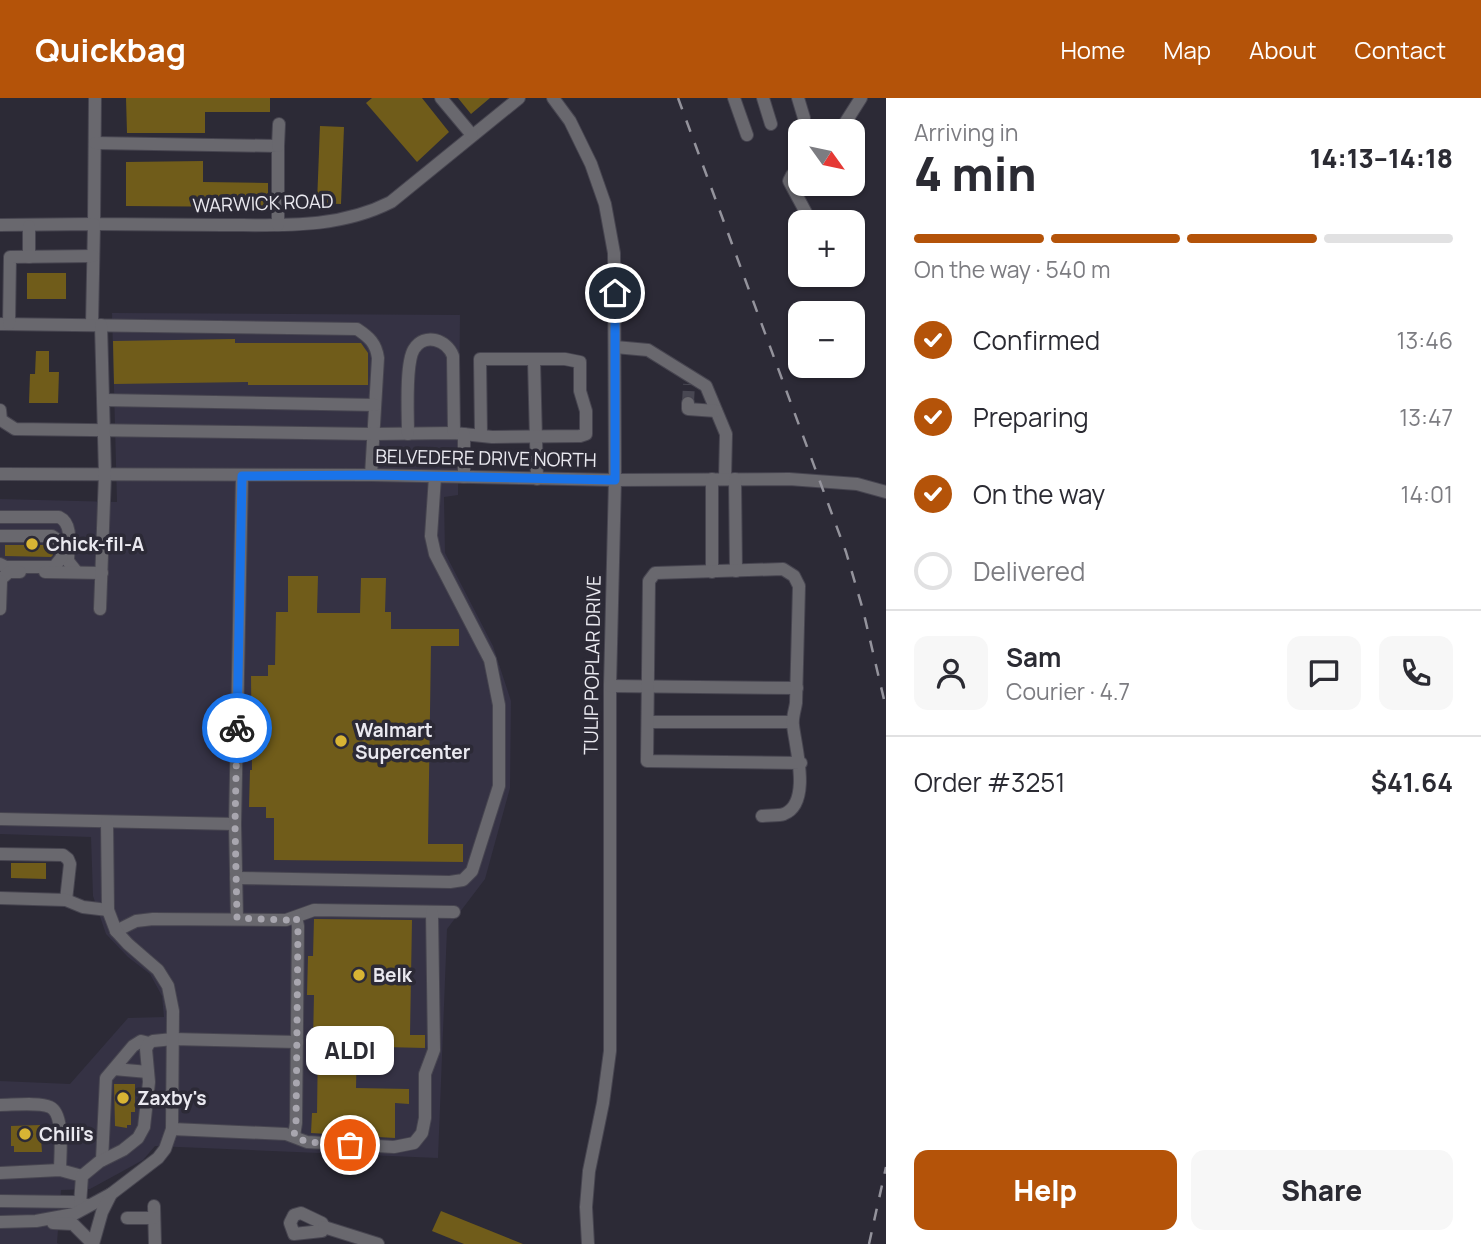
<!DOCTYPE html>
<meta charset="utf-8">
<style>
body{margin:0;font-family:Manrope,sans-serif;background:#f7f7f7;color:#2b2b33;height:100vh;display:flex;flex-direction:column;font-size:26px;white-space:nowrap}
*{box-sizing:border-box;margin:0}
p{font-size:23px;color:#7c7c81}
.icon{flex:none;width:38px;height:38px;fill:none;stroke:currentColor;stroke-width:2;stroke-linecap:round;stroke-linejoin:round}
.map{position:relative;flex:1;overflow:hidden}
.side{display:flex;flex-direction:column;background:#fff;width:595px}
.side>*{flex:none}
.needle{width:46px;rotate:123deg}
.controls{position:absolute;left:788px;top:21px;display:grid;gap:14px}
.controls a{display:grid;place-items:center;width:77px;height:77px;border-radius:14px;background:#fff;box-shadow:0 2px 5px #0004;font-size:35px}
.pin{position:absolute;display:grid;place-items:center;width:60px;height:60px;color:#fff;margin:-30px;border:4px solid #fff;border-radius:50%;box-shadow:0 2px 7px #0007}
.courier{position:absolute;display:grid;place-items:center;width:70px;height:70px;margin:-35px;border:5px solid #1a73e8;border-radius:50%;background:#fff;color:#222;box-shadow:0 2px 9px #0007}
.bubble{position:absolute;height:49px;border-radius:14px;background:#fff;box-shadow:0 2px 5px #0004;font-size:23px;font-weight:800;line-height:49px;text-align:center}
.head em{font-style:normal;font-weight:800}
.head div{display:flex;flex-direction:column-reverse}
.head{display:flex;align-items:center;justify-content:space-between;height:119px;padding:0 28px}
h1{font-size:46px;font-weight:800;line-height:52px}
.bar{display:grid;grid-template-columns:repeat(4,1fr);gap:10px 7px;align-content:center;height:84px;padding:0 28px}
.bar i{height:9px;border-radius:5px;background:#e1e1e2}
.bar .current{background:#b45309}
.bar p{grid-column:span 4}
.line{display:flex;align-items:center;gap:18px;padding:0 28px;border-top:2px solid #e1e1e2}
.line div{flex:1}
.round{display:grid;place-items:center;flex:none;width:74px;height:74px;border-radius:14px;background:#f7f7f7}
ol{padding:0 28px;list-style:none}
li{display:flex;align-items:center;gap:21px;height:77px}
li p{margin-inline-start:auto}
li .icon{padding:7px;border-radius:50%;background:#b45309;color:#fff;stroke-width:4}
li:last-child{color:#7c7c81}
li i{width:38px;height:38px;border:4px solid #e1e1e2;border-radius:50%}
.primary-button{display:flex;gap:14px;margin-top:auto;padding:14px 28px}
.primary-button a{flex:1;height:80px;border-radius:14px;background:#b45309;color:#fff;font-size:28px;font-weight:800;line-height:80px;text-align:center}
.primary-button a+a{background:#f7f7f7;color:#2b2b33}
header{display:flex;align-items:center;gap:42px;box-sizing:border-box;height:98px;padding:0 35px;background:#b45309;color:#fff}
header strong{font-size:33px}
nav{display:flex;gap:38px;margin-inline-start:auto;font-size:24px}
main{display:flex;flex:1;min-height:0}
.map>svg:first-child{display:block}
.built{fill:#353244}
.building{fill:#705c1a}
.lines{fill:none;stroke-linecap:round;stroke-linejoin:round}
.minor-tunnel{stroke:#484752;stroke-width:12;stroke-dasharray:12 6;stroke-linecap:butt}
.minor-casing{stroke:#474550;stroke-width:14}
.minor{stroke:#69686e;stroke-width:12}
.rail{stroke:#94939c;stroke-width:2.5;stroke-dasharray:12 12;stroke-linecap:butt}
.done{stroke:#a8a6af;stroke-width:7;stroke-dasharray:0 12.6}
.route{stroke:#1a73e8;stroke-width:9}
.poi-dot{fill:#d8b434;stroke:#2c2a36;stroke-width:2.5}
.labels{text-anchor:middle;dominant-baseline:central;stroke-width:7;stroke-linejoin:round;paint-order:stroke}
.street-label{font-size:19px;fill:#eae9f0;stroke:#2c2a36}
.poi-label{font-size:19px;font-weight:bold;fill:#eae9f0;stroke:#2c2a36;text-anchor:start}
</style>
<header>
<strong>Quickbag</strong>
<nav><a>Home</a><a>Map</a><a>About</a><a>Contact</a></nav>
</header>
<main>
<div class="map">
<svg width="886" height="1146" viewBox="0 0 886 1146">
<rect width="100%" height="100%" fill="#2c2a36"/>
<path class="built" d="M112,215L460,217L458,397L444,399L445,455L493,548L511,603L510,690L485,781L447,831L438,1060L155,1048L143,1062L90,1091L61,1092L57,1145L59,1146H0V983L70,986L128,920L164,919L162,898L150,876L128,859L106,836L93,798L91,739L0,736V401L117,404Z"/>
<g class="building">
<path d="M126,0H270V14H205V35H127Z"/>
<path d="M372,0H422L449,34L417,64L366,5Z"/>
<path d="M458,0H490L471,16Z"/>
<path d="M320,28L344,29L341,106L317,105Z"/>
<path d="M203,63V84L268,85V109L126,108V64Z"/>
<rect x="27" y="175" width="39" height="26"/>
<path d="M235,241V245H361L368,255V287H248V284L114,286L113,243Z"/>
<path d="M36,253H49V274H59L58,305H29L30,276H35Z"/>
<path d="M5,447H49L53,449V457L51,459L5,458Z"/>
<path d="M288,478H318L317,515H360L361,480H386L385,514H391V531H459V548H431L428,746H463V764L274,762V720H266V709H249L250,672H252L251,578H268V567H275L276,514H288Z"/>
<path d="M11,765H46V781L11,780Z"/>
<path d="M314,821L412,822L410,937H425V950L384,949V945L357,944L356,990L409,991V1006L395,1005V1040L311,1035L312,1015H317L318,943H313L314,897H307L308,858H313Z"/>
<path d="M114,986H135V1014H131V1027H127V1030L115,1028Z"/>
<path d="M40,1027L42,1054H14V1048H11V1028Z"/>
<path d="M441,1113L523,1146H464L432,1133Z"/>
</g>
<g class="lines">
<path class="minor-tunnel" d="M688,305L689,286"/>
<defs>
<g id="minor">
<path d="M95,0L94,126C137,126 180,127 223,127C281,127 338,131 391,104L519,0"/>
<path d="M441,0L472,37"/>
<path d="M553,0L570,23L591,66L605,106L614,155L615,382L610,588V953L603,1005L589,1073L586,1109L588,1146"/>
<path d="M734,0L747,37"/>
<path d="M763,0L771,26"/>
<path d="M798,0L804,20"/>
<path d="M840,33L861,0"/>
<path d="M95,45L278,48V127"/>
<path d="M278,48L279,26"/>
<path d="M800,71L792,77L789,83L811,124"/>
<path d="M0,127L94,126L92,227"/>
<path d="M29,128V159"/>
<path d="M0,226L357,231C369,239 376,245 378,260L371,377"/>
<path d="M9,226L10,159L93,158"/>
<path d="M615,249L648,252L706,288L726,336L725,381"/>
<path d="M534,263L537,381"/>
<path d="M104,302L375,307"/>
<path d="M688,305V311L716,313"/>
<path d="M0,312L1,322L15,331L373,336L454,335L492,339L580,338L586,336V313L580,293V264L565,261H480L481,337"/>
<path d="M408,336C408,317 405,265 414,251C425,234 447,242 453,258L454,335"/>
<path d="M464,336V379"/>
<path d="M0,376L371,377L615,382L789,381L857,386L886,394"/>
<path d="M735,381L736,473"/>
<path d="M0,419H59C74,426 68,449 68,463L76,473"/>
<path d="M0,438H52L62,445V459L54,469H6L0,466"/>
<path d="M45,474L102,475"/>
<path d="M712,474V381"/>
<path d="M0,482L9,474H20"/>
<path d="M0,511L1,483"/>
<path d="M100,511L105,376L101,227"/>
<path d="M610,588L797,590"/>
<path d="M648,624H792"/>
<path d="M762,718C768,717 778,718 784,716C812,705 795,648 793,627C792,620 795,612 796,605L799,488L794,478L783,471L655,475L649,483L647,663L801,665"/>
<path d="M0,721L235,726"/>
<path d="M0,756L63,757L68,761L70,766L66,802"/>
<path d="M236,780L450,784L463,782L472,773L499,688V607L490,562L435,456L431,438L435,379"/>
<path d="M0,800L66,802L83,809L108,812"/>
<path d="M237,820L235,726L242,378"/>
<path d="M116,833L136,823L153,821L286,822L314,812L454,814"/>
<path d="M114,971L148,974"/>
<path d="M0,1007C13,1007 39,1004 50,1009C65,1016 60,1057 60,1072"/>
<path d="M172,1031L286,1036L307,1044L394,1049L414,1045L422,1035L425,1020V976L434,952L432,814"/>
<path d="M294,1038L296,1025L298,828L296,819"/>
<path d="M102,1062L106,980L133,948L141,943L149,945L153,943L173,941L297,944"/>
<path d="M0,1075L60,1072L82,1078"/>
<path d="M0,1103L74,1104L87,1107"/>
<path d="M80,1106L82,1078L99,1064L123,1052L138,1040L144,1029L149,984L146,951L149,945"/>
<path d="M154,1108L155,1146"/>
<path d="M301,1115L322,1125L324,1129L322,1133L294,1136L290,1125L294,1117Z"/>
<path d="M127,1120H154"/>
<path d="M0,1124L36,1123L74,1116L111,1096L158,1060L165,1051L172,1031L173,913L168,888L158,872L128,846L116,833L108,812L107,724"/>
<path d="M53,1125L73,1126L88,1141"/>
<path d="M324,1129L378,1146"/>
<path d="M93,1146L102,1114L111,1096"/>
</g>
</defs>
<use href="#minor" class="minor-casing"/>
<use href="#minor" class="minor"/>
<g class="rail">
<path d="M678,0L846,454L863,512L886,610"/>
<path d="M869,1146L886,1069"/>
</g>
</g>
<g class="lines">
<path class="done" d="M237,630L235,726L237,820L286,822L296,819L298,828L296,1025L294,1038L307,1044L350,1047"/>
<path class="route" d="M237,630L242,378L371,377L615,382V195"/>
</g>
<g class="poi-dot">
<circle cx="32" cy="446" r="7"/>
<circle cx="341" cy="643" r="7"/>
<circle cx="359" cy="877" r="7"/>
<circle cx="123" cy="1000" r="7"/>
<circle cx="25" cy="1036" r="7"/>
</g>
<g class="labels">
<g class="street-label">
<text transform="translate(263 105) rotate(-2)">WARWICK ROAD</text>
<text transform="translate(486 360) rotate(1)">BELVEDERE DRIVE NORTH</text>
<text transform="translate(592 567) rotate(-89)">TULIP POPLAR DRIVE</text>
</g>
<g class="poi-label">
<text x="46" y="446">Chick-fil-A</text>
<text x="355" y="632">Walmart<tspan x="355" dy="22">Supercenter</tspan></text>
<text x="373" y="877">Belk</text>
<text x="137" y="1000">Zaxby's</text>
<text x="39" y="1036">Chili's</text>
</g>
</g>
</svg>
<div class="controls">
<a><svg class="needle" viewBox="-14 -14 28 28"><path d="M0-13l5 13h-10z" fill="#e53935"/><path d="M0 13l5-13h-10z" fill="#7c7c81"/></svg></a>
<a>+</a>
<a>−</a>
</div>
<div class="pin" style="left:350px;top:1047px;background:#ea580c"><svg class="icon" aria-label="bag" viewBox="0 0 24 24"><path d="M5 8h14l-1 12H6zM9 8a3 3 0 0 1 6 0"/></svg></div>
<div class="pin" style="left:615px;top:195px;background:#1f2937"><svg class="icon" aria-label="home" viewBox="0 0 24 24"><path d="M3 11l9-7 9 7M6 9v11h12V9"/></svg></div>
<div class="courier" style="left:237px;top:630px"><svg class="icon" aria-label="bike" viewBox="0 0 24 24"><circle cx="6" cy="16" r="4"/><circle cx="18" cy="16" r="4"/><path d="M6 16l4-8h5l3 8M10 8l3 8H6M13 5h3"/></svg></div>
<div class="bubble" style="left:306px;top:928px;width:88px">ALDI</div>
</div>
<section class="side">
<div class="head"><div><h1>4 min</h1><p>Arriving in</p></div><em>14:13–14:18</em></div>
<div class="bar"><i class="current"></i><i class="current"></i><i class="current"></i><i></i><p>On the way · 540 m</p></div>
<ol>
<li><svg class="icon" aria-label="check" viewBox="0 0 24 24"><path d="M5 12l5 5 9-10"/></svg>Confirmed<p>13:46</p></li>
<li><svg class="icon" aria-label="check" viewBox="0 0 24 24"><path d="M5 12l5 5 9-10"/></svg>Preparing<p>13:47</p></li>
<li><svg class="icon" aria-label="check" viewBox="0 0 24 24"><path d="M5 12l5 5 9-10"/></svg>On the way<p>14:01</p></li>
<li><i></i>Delivered</li>
</ol>
<div class="line" style="height:126px"><a class="round"><svg class="icon" aria-label="person" viewBox="0 0 24 24"><circle cx="12" cy="8" r="4"/><path d="M4 21q1-7 8-7t8 7"/></svg></a><div><b>Sam</b><p>Courier · 4.7</p></div><a class="round"><svg class="icon" aria-label="chat" viewBox="0 0 24 24"><path d="M4 5h16v11H9l-5 4z"/></svg></a><a class="round"><svg class="icon" aria-label="phone" viewBox="0 0 24 24"><path d="M5 4h4l2 5-3 2q2 4 5 5l2-3 5 2v4C11 20 4 13 5 4z"/></svg></a></div>
<div class="line" style="height:91px"><div>Order #3251</div><b>$41.64</b></div>
<div class="primary-button"><a>Help</a><a>Share</a></div>
</section>
</main>
